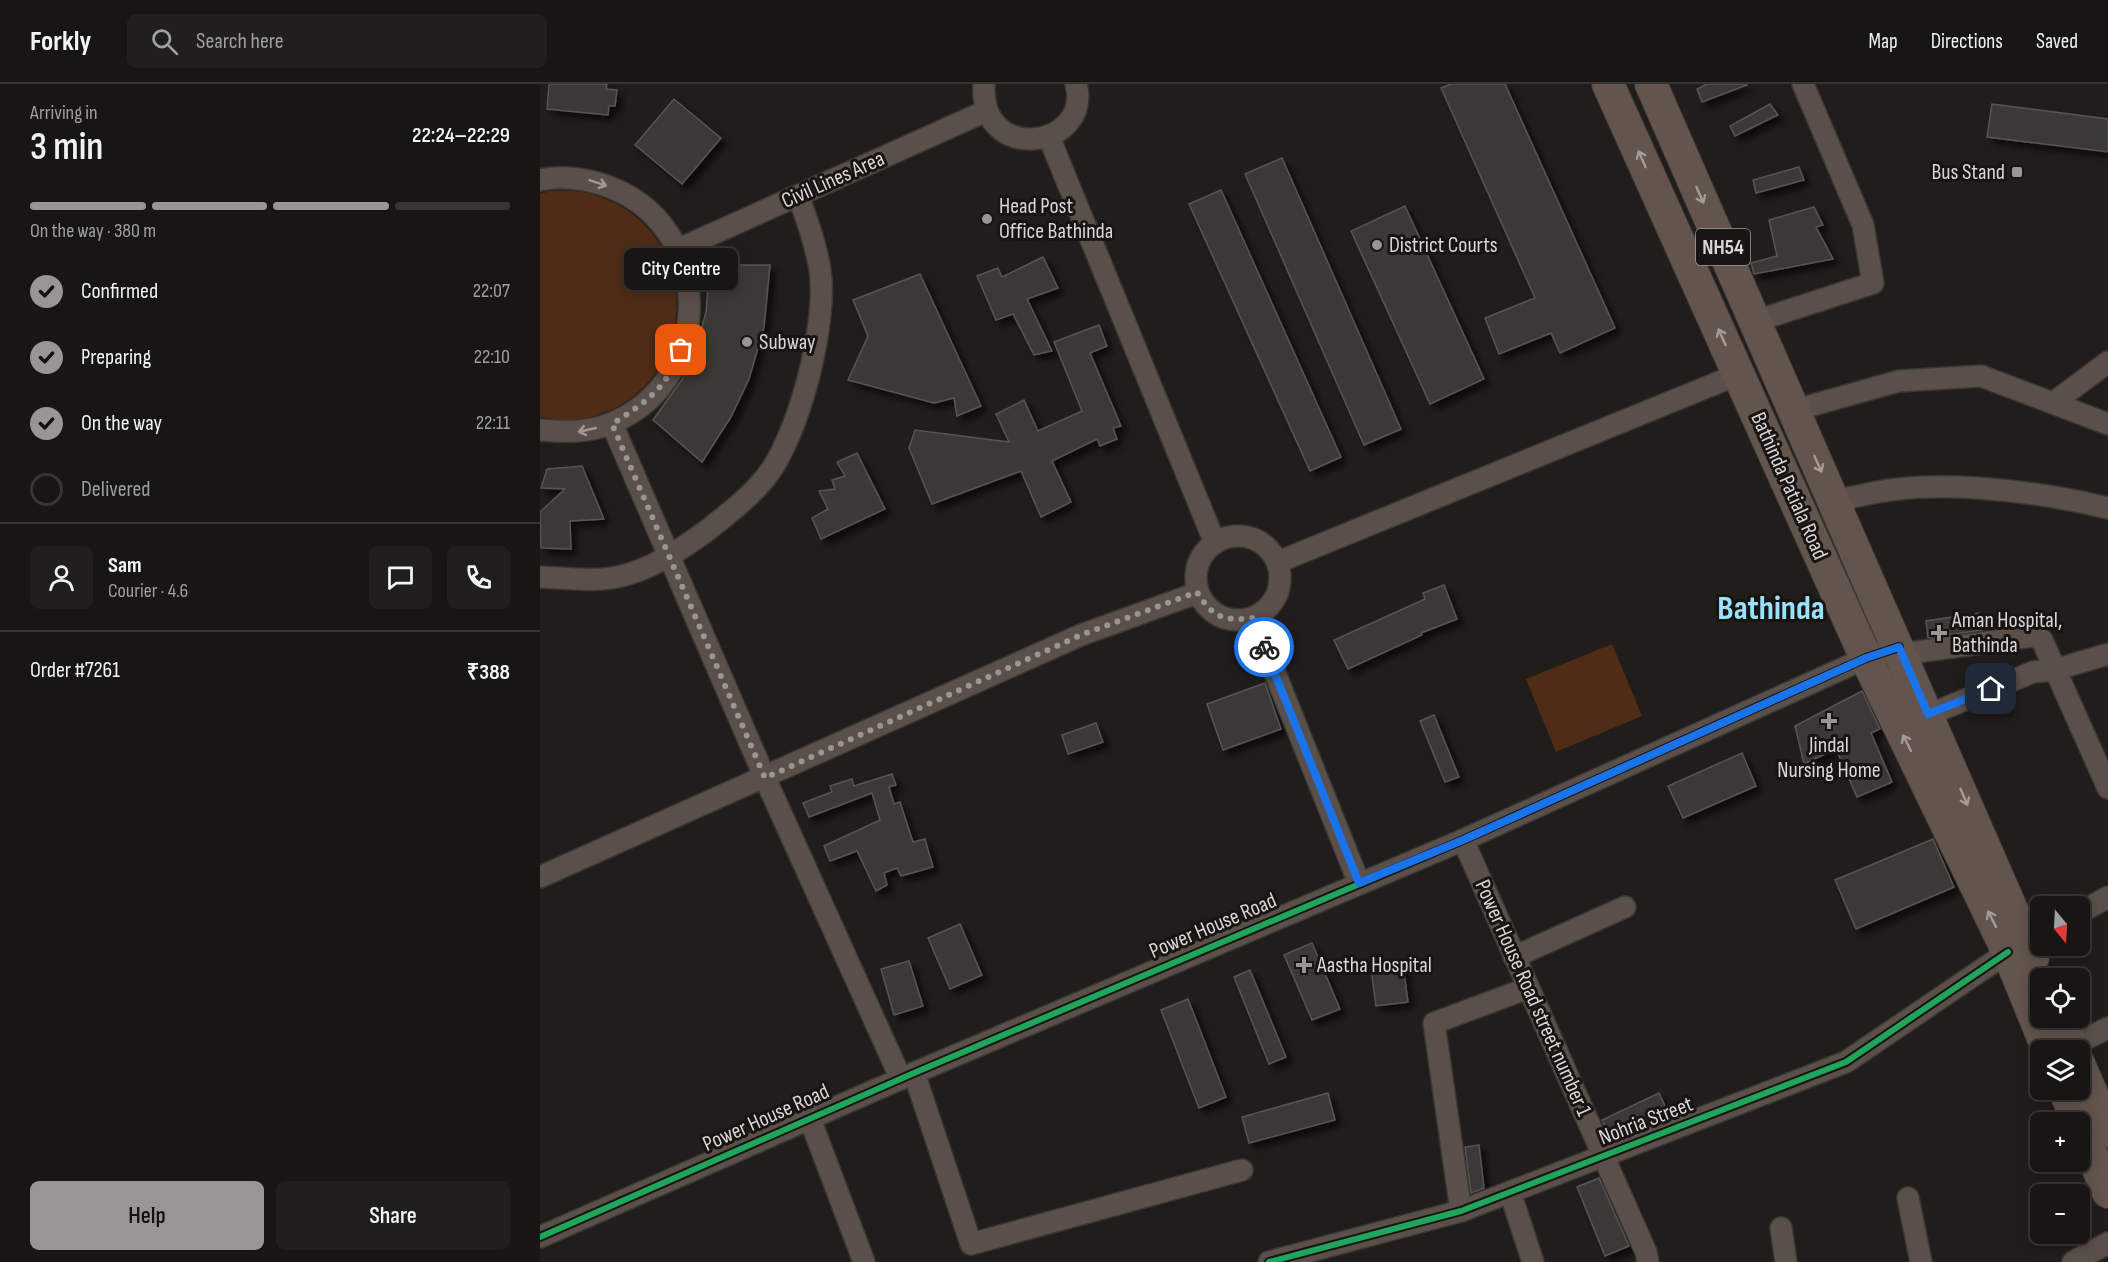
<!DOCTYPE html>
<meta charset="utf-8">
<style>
body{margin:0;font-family:"Sofia Sans Condensed",sans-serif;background:#211f1d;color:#f1f3f6;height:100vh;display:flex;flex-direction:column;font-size:22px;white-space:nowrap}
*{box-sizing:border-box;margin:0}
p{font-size:20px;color:#9f9fa0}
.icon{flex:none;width:33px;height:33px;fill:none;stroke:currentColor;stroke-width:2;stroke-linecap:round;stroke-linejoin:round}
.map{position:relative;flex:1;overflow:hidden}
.details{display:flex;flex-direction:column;background:#181614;width:540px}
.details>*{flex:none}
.needle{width:39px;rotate:162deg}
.fabs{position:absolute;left:1490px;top:812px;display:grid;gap:12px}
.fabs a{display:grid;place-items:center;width:60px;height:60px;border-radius:9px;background:#181614;box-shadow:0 3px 15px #0003,0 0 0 2px #363534;font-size:30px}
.pin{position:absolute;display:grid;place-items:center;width:51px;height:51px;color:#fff;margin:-26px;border-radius:12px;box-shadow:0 3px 9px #0006}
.courier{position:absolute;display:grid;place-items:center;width:60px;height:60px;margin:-30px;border:4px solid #1a73e8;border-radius:50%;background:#fff;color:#222;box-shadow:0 2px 8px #0007}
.bubble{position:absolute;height:42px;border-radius:9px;background:#181614;box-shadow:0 3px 15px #0003,0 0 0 2px #363534;font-size:20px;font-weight:600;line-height:42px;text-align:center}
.overview em{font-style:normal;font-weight:600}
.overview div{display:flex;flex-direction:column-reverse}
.overview{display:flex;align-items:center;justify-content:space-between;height:102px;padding:0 30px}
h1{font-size:39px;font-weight:600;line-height:45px}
.bar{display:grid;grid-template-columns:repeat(4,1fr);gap:9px 6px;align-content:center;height:72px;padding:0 30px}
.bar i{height:8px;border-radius:4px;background:#363534}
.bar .current{background:#999594}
.bar p{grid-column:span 4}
.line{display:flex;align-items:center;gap:15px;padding:0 30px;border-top:2px solid #363534}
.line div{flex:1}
.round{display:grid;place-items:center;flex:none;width:63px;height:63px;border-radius:9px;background:#211f1d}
ol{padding:0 30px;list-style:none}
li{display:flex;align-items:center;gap:18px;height:66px}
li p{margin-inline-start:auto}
li .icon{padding:6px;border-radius:50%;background:#999594;color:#111;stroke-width:4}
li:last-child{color:#9f9fa0}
li i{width:33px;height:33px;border:3px solid #363534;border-radius:50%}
.action{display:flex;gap:12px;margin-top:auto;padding:12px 30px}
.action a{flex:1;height:69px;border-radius:9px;background:#999594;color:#111;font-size:24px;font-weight:600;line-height:69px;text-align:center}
.action a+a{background:#211f1d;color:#f1f3f6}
header{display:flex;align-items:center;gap:36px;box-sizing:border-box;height:84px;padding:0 30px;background:#181614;border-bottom:2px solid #363534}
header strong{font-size:28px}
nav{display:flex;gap:33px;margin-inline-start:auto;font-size:21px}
.search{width:420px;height:54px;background:#211f1d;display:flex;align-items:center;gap:15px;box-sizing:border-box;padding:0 21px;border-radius:9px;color:#9f9fa0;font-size:22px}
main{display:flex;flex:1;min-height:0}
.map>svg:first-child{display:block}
.green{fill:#4f2c16}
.building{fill:#3b3938;stroke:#565453;stroke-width:1.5;filter:url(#shadow)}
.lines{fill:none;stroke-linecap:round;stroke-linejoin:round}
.minor-casing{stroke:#393736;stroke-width:24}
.highway-casing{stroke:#393736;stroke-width:34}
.minor{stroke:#5b4f49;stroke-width:21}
.highway{stroke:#63544d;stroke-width:32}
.cycleway-casing{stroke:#181411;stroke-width:10}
.cycleway{stroke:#20a55d;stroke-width:6}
.oneway{stroke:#a49c98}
.oneway2{stroke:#a19996}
.done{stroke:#999594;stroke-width:6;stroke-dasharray:0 10.8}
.route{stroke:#1a73e8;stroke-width:8}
.poi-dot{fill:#999594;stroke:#181411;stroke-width:2}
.labels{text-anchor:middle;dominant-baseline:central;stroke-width:6;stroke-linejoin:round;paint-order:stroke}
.shield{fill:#181411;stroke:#a09c9a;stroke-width:1.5}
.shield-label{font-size:21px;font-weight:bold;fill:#dad6d5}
.poi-label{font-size:22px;fill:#dad6d5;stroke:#181411;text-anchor:start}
.street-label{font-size:22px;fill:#dad6d5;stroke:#181411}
.town-label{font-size:34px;font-weight:bold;fill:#99e2fb;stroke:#181411}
</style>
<header>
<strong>Forkly</strong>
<div class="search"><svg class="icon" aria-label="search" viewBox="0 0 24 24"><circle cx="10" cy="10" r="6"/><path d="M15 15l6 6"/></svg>Search here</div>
<nav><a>Map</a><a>Directions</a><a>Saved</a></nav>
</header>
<main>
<section class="details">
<div class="overview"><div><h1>3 min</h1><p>Arriving in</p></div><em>22:24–22:29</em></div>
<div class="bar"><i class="current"></i><i class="current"></i><i class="current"></i><i></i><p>On the way · 380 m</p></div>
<ol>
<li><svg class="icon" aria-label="check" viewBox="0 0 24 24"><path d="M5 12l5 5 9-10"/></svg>Confirmed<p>22:07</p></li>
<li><svg class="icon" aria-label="check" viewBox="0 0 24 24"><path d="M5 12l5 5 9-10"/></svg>Preparing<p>22:10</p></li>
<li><svg class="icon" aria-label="check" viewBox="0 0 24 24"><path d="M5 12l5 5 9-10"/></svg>On the way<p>22:11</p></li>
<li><i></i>Delivered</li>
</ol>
<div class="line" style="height:108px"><a class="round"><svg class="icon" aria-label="person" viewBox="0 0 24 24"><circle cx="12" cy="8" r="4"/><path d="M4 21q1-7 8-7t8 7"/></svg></a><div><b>Sam</b><p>Courier · 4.6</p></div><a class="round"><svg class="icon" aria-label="chat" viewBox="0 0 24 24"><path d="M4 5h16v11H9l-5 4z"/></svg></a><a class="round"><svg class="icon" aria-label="phone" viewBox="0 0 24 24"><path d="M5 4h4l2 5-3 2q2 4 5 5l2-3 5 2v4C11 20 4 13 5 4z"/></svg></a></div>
<div class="line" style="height:78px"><div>Order #7261</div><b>₹388</b></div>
<div class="action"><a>Help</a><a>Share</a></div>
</section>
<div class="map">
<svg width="1568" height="1178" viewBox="0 0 1568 1178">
<defs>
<filter id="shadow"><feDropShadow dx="5.5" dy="5.5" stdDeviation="3" flood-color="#0009"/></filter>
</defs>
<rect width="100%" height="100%" fill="#201d1b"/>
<g class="green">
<path d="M10,107C22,107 35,106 47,109C175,140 162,323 32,336C22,337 10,334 0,333V110Z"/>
<path d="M1072,560L1102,632L1016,668L986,595Z"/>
</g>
<g class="building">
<path d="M9,0H67L66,5L77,6L75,22H69L68,31L7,25Z"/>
<path d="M911,0H965L1075,244L1020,269L1011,249L959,270L945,234L995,214L901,4Z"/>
<path d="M1167,0H1207V1L1162,18L1157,5Z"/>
<path d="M134,15L181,54L142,100L95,61Z"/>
<path d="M1230,20L1238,31L1195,52L1190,42Z"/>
<path d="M1452,20L1568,35V68L1447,53Z"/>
<path d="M742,74L861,345L824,361L705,90Z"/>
<path d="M1259,83L1264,96L1216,109L1213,96Z"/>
<path d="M681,106L801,373L770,387L649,120Z"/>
<path d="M865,122L944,295L890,320L811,147Z"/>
<path d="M1274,123L1283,141L1276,143L1293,175L1214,190L1211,179L1237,172L1229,136Z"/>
<path d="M503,173L518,204L487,215L512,267L494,271L473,230L456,236L437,192L458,184L462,193Z"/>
<path d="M170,181H230L224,243L209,295L191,333L162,378L113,336L141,297L154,272L166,228Z"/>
<path d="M380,190L441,322L417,332L414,314L394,319L308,296L328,252L313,216Z"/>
<path d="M559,241L567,262L550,269L581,342L573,344L577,355L560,362L557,355L512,377L531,418L501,433L481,387L392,420L369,364L375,346L469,358L456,330L484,316L498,347L542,327L514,258Z"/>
<path d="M317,369L345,425L281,455L272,434L288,425L279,407L295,405L292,396L305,392L297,378Z"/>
<path d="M42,382L64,435L30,437L31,465L1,464L0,428L25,405L1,404L7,385Z"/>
<path d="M904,501L917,535L881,549L882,551L808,585L794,556L885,515L883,509Z"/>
<path d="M1439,529L1442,546L1388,554L1386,537Z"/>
<path d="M725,599L741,645L683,666L667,620Z"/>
<path d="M1322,607L1340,645L1331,649L1352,698L1317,713L1296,665L1264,680L1255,642Z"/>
<path d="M894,631L919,693L905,698L880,637Z"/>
<path d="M556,639L563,658L528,670L522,651Z"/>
<path d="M1202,669L1216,702L1143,734L1128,702Z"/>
<path d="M352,690L356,701L349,703L354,720L360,718L373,758L385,755L393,783L361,792L357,784L344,789L347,801L336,807L317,767L290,777L284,762L340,736L332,709L269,733L263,719L292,708L290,702L312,695L314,702Z"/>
<path d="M1393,755L1414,803L1316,845L1295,796Z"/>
<path d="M420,840L442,891L410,905L388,854Z"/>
<path d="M772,859L800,925L772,936L744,871Z"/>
<path d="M369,877L383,922L354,931L341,885Z"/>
<path d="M863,881L868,918L836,922L831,885Z"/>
<path d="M710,886L746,973L729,980L694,893Z"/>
<path d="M648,915L686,1013L659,1024L621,926Z"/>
<path d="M788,1009L795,1036L709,1059L702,1033Z"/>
<path d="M1119,1009L1130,1032L1071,1055L1062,1036Z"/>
<path d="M939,1061L944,1104L931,1109L925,1063Z"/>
<path d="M1059,1094L1089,1162L1065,1172L1037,1103Z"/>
</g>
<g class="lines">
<defs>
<g id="minor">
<path d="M444,0C439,82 553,64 536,0"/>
<path d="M509,53L675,459"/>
<path d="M0,96C21,91 47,95 67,102C175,141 177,295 72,339C49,349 24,348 0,346"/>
<path d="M139,165L446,27"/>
<path d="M1216,237L1333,199L1323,141L1263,0"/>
<path d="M1513,319L1568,278"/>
<path d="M1255,326L1359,297L1441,292L1568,340"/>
<path d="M72,340L225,694L361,995"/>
<path d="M1294,417C1315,413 1337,407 1358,405C1422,398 1505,409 1568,424"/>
<circle cx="698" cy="494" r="42"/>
<path d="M738,478L1199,290"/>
<path d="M0,493C25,494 52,498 77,493C111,486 142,465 169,445C189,429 210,413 226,393C259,352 288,238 280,186C276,161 267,135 258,112"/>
<path d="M713,534L819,799"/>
<path d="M1362,570L1493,552L1502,556L1568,704"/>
<path d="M1388,631L1493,588L1514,586L1568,570"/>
<path d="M923,756L1106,1168L1108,1178"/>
<path d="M0,793L541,551L657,509"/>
<path d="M1539,829L1568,813"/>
<path d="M974,873L1085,823"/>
<path d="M1531,962L1568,944"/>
<path d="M374,989L431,1160L702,1086"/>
<path d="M270,1035L324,1178"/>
<path d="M970,1108L993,1178"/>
<path d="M1368,1114L1381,1178"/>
<path d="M921,1127L894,939L988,904"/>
<path d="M1241,1144L1246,1178"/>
<path d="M0,1153L374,989L923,756L1326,574L1359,563"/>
<path d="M729,1178L921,1127L1306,978L1468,868"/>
<path d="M1533,1178L1568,1159"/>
</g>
<g id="highway">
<path d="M1068,0L1326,574L1468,868L1508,966"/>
<path d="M1111,0L1493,874"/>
<path d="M1519,933L1533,966"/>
<path d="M1539,980L1568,1047"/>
<path d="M1524,1005L1538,1038"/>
<path d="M1539,1041L1568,1108"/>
</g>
</defs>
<use href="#minor" class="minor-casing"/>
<use href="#highway" class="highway-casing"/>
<use href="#minor" class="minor"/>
<use href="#highway" class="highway"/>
<defs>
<g id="cycleway">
<path d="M0,1153L374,989L923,756L1326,574L1359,563"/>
<path d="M729,1178L921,1127L1306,978L1468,868"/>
</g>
</defs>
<use href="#cycleway" class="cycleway-casing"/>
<use href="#cycleway" class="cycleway"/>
</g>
<defs><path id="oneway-shaft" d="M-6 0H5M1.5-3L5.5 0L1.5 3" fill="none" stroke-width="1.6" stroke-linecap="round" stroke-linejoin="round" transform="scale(1.5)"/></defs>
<g class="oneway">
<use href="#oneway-shaft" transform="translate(1102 75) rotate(-114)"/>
<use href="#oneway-shaft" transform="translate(1160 111) rotate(66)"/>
<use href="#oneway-shaft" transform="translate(1182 253) rotate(-114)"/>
<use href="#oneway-shaft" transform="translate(1278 380) rotate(66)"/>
<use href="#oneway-shaft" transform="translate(1367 659) rotate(-116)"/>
<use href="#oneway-shaft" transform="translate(1424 713) rotate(67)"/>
<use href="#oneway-shaft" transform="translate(1452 835) rotate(-116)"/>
</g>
<g class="oneway2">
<use href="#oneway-shaft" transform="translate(58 99) rotate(19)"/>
<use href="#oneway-shaft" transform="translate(47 346) rotate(167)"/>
</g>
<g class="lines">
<path class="done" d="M141,266C127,304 105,319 72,340L225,694L541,551L657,508C673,534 684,537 713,534L724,563"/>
<path class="route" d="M724,563L819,799L923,756L1326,574L1359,563L1388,630L1451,605"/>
</g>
<g class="poi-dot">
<rect x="1471" y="82" width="12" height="12" rx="3"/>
<circle cx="447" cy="135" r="6"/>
<circle cx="837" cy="161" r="6"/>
<circle cx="207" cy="258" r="6"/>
<path d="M1396 540h6v6h6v6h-6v6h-6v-6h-6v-6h6z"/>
<path d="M1286 628h6v6h6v6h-6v6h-6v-6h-6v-6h6z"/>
<path d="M761 872h6v6h6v6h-6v6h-6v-6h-6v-6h6z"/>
</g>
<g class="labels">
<rect class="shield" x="1156" y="145" width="54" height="36" rx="4.5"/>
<g class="shield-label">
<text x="1183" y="163">NH54</text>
</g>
<g class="poi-label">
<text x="1465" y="88" text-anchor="end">Bus Stand</text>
<text x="459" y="122">Head Post<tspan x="459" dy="25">Office Bathinda</tspan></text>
<text x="849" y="161">District Courts</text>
<text x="219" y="258">Subway</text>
<text x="1412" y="536">Aman Hospital,<tspan x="1412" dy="25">Bathinda</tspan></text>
<text x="1289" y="661" text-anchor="middle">Jindal<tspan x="1289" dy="25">Nursing Home</tspan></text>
<text x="777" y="881">Aastha Hospital</text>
</g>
<g class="street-label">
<text transform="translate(293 96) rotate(-24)">Civil Lines Area</text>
<text transform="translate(1249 402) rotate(66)">Bathinda Patiala Road</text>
<text transform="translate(673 842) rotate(-23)">Power House Road</text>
<text transform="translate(993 914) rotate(66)">Power House Road street number 1</text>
<text transform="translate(226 1034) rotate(-24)">Power House Road</text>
<text transform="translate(1106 1037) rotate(-21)">Nohria Street</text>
</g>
<g class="town-label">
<text x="1231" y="524">Bathinda</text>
</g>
</g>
</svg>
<div class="fabs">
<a><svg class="needle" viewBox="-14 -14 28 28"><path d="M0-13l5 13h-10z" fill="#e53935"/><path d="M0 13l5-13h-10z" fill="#9f9fa0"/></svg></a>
<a><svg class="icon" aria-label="locate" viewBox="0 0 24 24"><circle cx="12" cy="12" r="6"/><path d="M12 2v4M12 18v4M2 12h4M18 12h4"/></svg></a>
<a><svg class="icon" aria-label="layers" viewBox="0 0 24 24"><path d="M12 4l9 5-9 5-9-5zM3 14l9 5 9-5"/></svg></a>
<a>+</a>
<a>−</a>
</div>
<div class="pin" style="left:141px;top:266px;background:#ea580c"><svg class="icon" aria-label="bag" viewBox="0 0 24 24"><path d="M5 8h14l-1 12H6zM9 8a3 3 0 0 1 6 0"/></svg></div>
<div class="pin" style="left:1451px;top:605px;background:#1f2937"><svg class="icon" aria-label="home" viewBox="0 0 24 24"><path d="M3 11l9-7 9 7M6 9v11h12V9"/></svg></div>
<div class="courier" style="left:724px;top:563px"><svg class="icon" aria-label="bike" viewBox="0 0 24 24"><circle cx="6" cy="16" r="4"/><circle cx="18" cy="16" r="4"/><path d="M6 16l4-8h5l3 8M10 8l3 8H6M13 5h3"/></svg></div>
<div class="bubble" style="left:84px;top:164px;width:114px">City Centre</div>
</div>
</main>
